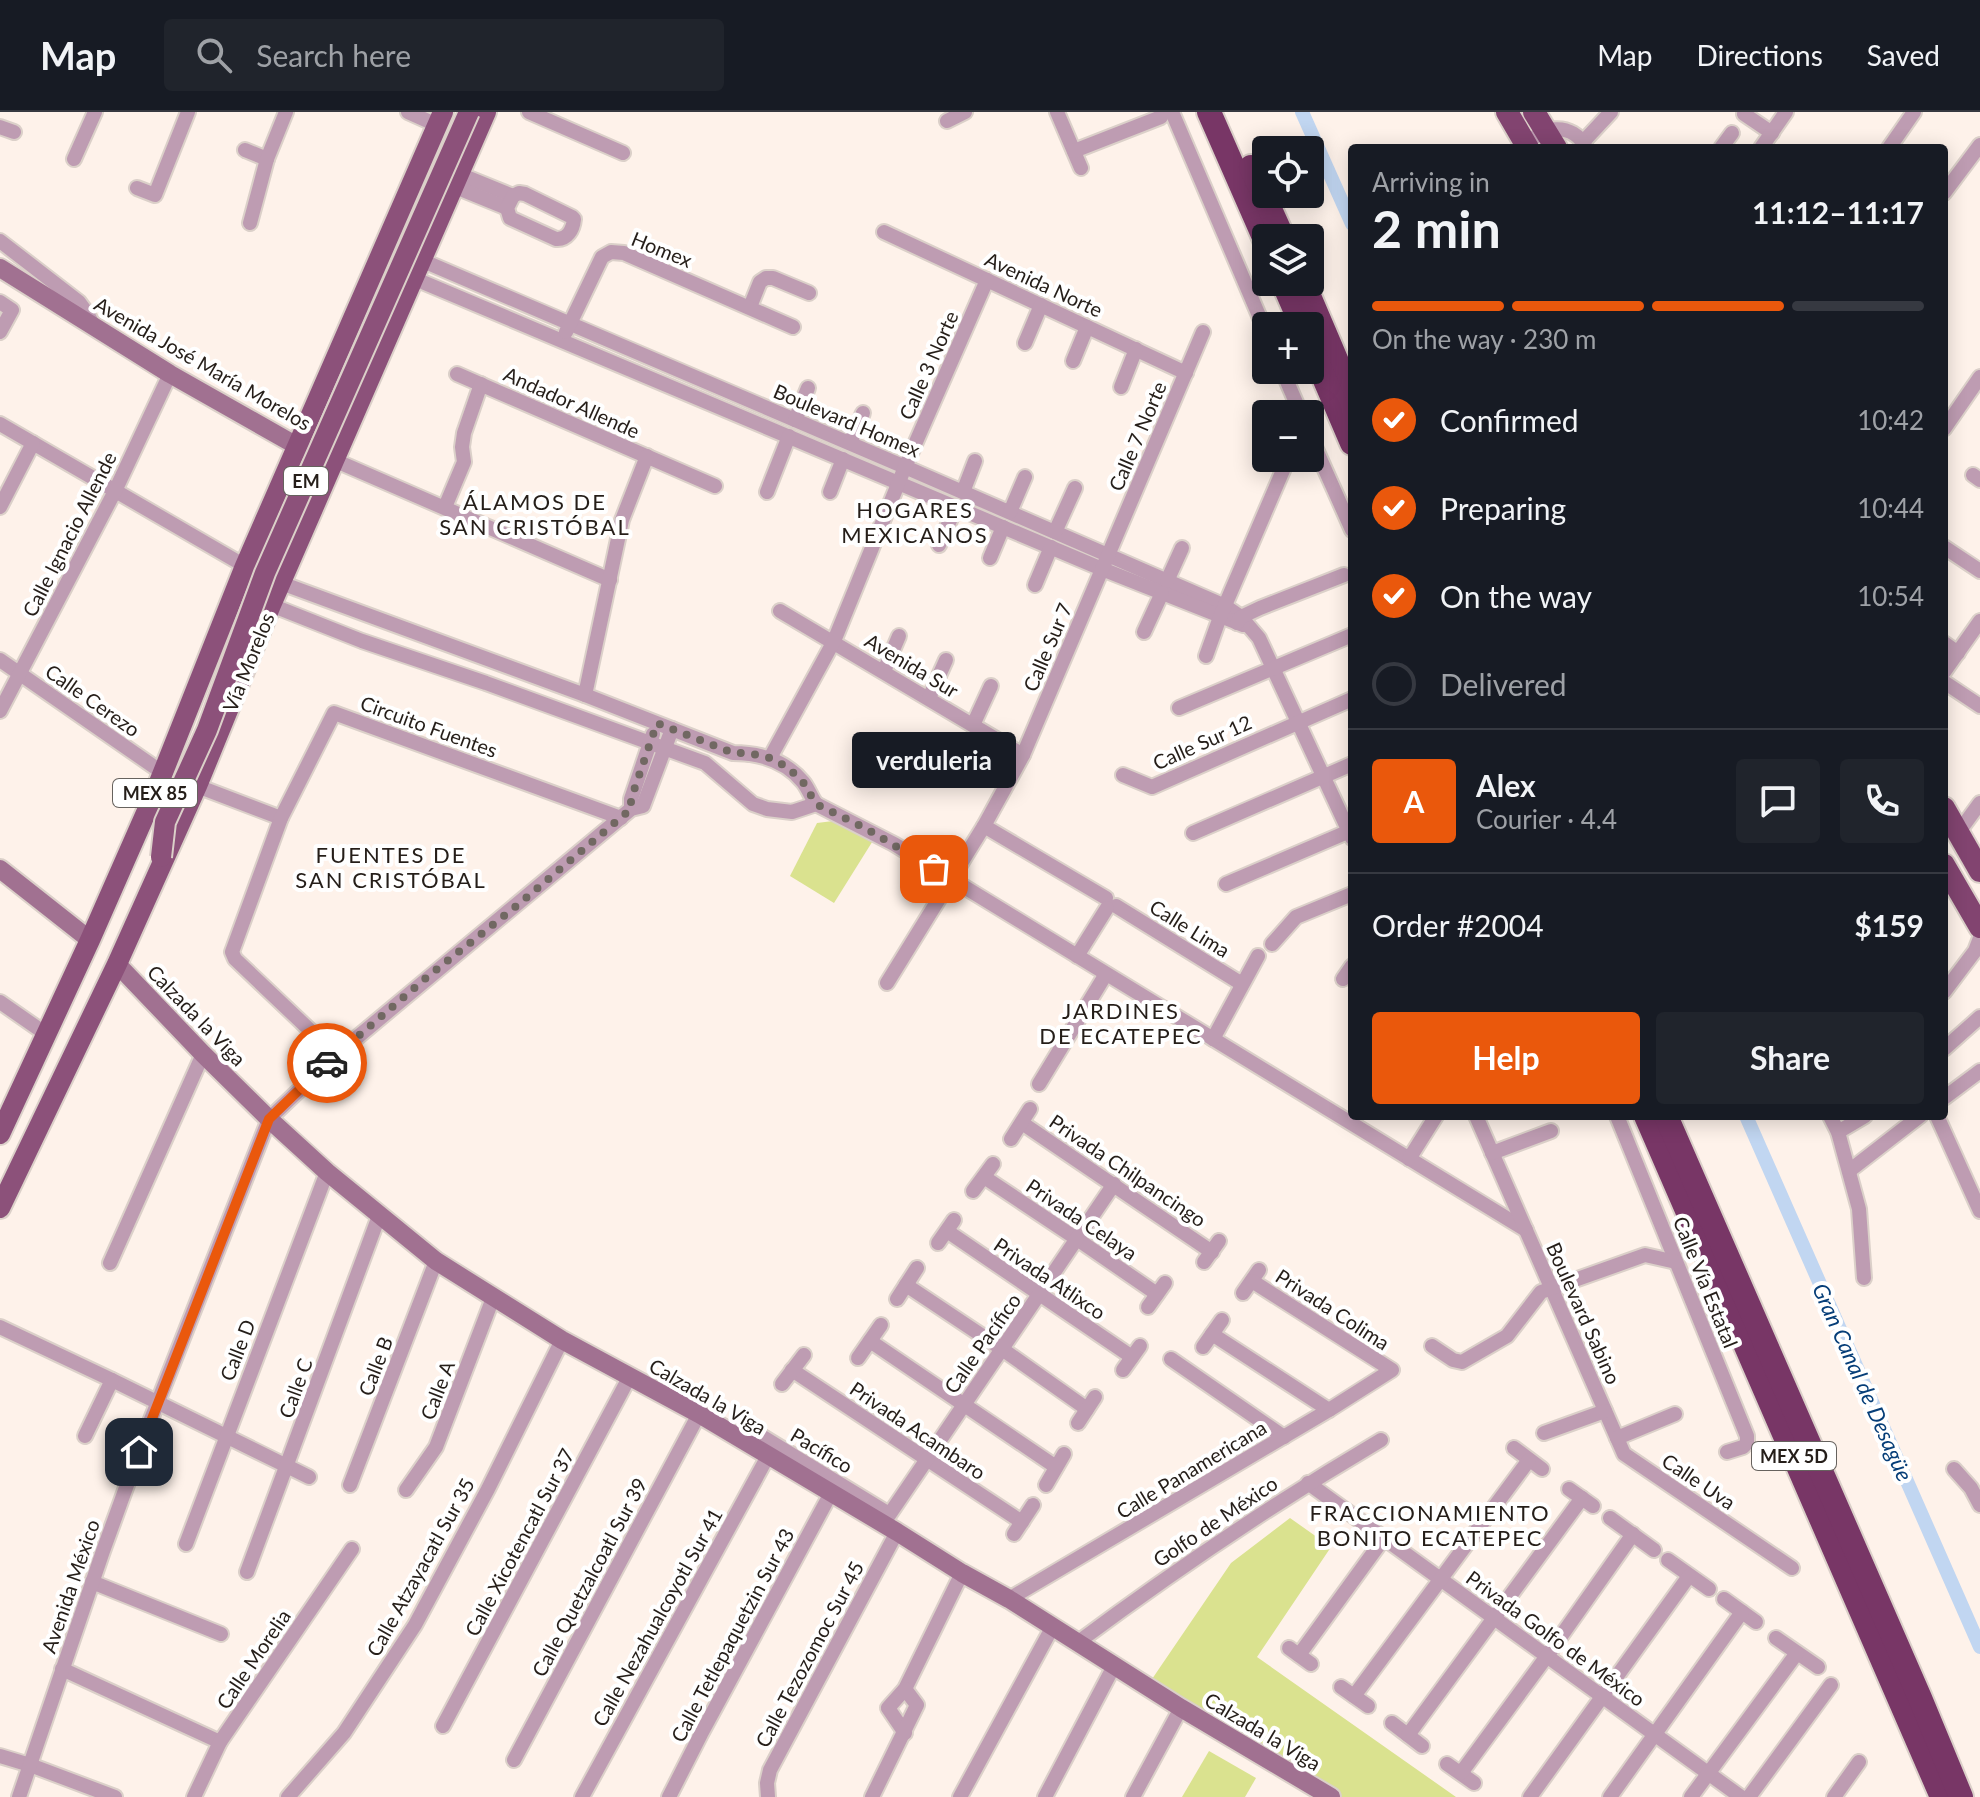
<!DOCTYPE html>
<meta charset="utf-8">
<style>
body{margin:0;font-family:Lato,sans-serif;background:#20242c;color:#f1f3f6;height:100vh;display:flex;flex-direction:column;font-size:30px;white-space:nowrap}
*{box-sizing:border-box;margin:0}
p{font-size:26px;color:#9ea1a6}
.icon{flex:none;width:44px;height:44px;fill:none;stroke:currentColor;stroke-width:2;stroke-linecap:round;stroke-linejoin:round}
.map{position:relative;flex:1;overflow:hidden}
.drawer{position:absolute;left:1348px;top:32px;width:600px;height:976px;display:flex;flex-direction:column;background:#171b24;border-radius:8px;box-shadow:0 4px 20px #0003}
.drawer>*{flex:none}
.fabs{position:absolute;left:1252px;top:24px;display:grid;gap:16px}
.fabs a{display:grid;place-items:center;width:72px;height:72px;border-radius:8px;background:#171b24;box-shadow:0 4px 20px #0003;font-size:40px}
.pin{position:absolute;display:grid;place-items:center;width:68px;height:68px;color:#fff;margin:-34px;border-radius:16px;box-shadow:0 4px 12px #0006}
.courier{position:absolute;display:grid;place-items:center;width:80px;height:80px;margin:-40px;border:6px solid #ea580c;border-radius:50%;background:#fff;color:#222;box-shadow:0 2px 10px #0007}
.bubble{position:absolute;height:56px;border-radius:8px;background:#171b24;box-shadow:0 4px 20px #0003;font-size:26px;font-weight:700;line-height:56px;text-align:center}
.summary em{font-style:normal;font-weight:700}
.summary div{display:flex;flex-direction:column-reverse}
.summary{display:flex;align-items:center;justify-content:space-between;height:136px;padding:0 24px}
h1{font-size:52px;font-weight:700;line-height:60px}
.bar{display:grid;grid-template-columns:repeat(4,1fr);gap:12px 8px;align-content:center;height:96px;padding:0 24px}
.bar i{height:10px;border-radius:6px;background:#363941}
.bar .on{background:#ea580c}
.bar p{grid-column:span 4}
.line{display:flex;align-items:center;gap:20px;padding:0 24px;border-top:2px solid #363941}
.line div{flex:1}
.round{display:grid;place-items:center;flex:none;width:84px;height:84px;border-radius:8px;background:#20242c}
ol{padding:0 24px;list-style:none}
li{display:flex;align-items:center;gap:24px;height:88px}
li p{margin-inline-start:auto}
li .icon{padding:8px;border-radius:50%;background:#ea580c;color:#fff;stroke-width:4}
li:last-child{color:#9ea1a6}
li i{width:44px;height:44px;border:4px solid #363941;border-radius:50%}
.action{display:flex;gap:16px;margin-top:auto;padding:16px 24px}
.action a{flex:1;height:92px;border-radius:8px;background:#ea580c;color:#fff;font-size:32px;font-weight:700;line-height:92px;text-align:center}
.action a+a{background:#20242c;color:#f1f3f6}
header{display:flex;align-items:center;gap:48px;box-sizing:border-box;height:112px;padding:0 40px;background:#171b24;border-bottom:2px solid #363941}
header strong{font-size:38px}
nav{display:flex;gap:44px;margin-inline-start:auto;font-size:28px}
.search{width:560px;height:72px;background:#20242c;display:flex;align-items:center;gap:20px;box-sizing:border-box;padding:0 28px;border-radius:8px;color:#9ea1a6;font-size:30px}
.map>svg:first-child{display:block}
.green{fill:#dae28f}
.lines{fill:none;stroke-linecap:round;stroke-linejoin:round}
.canal{stroke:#c1d6f1;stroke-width:14}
.minor-casing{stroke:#dbd0c9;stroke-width:18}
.secondary-casing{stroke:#dbd0c9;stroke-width:22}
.primary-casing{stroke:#dbd0c9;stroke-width:24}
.trunk-casing{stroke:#dbd0c9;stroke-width:26}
.motorway-casing{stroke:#dbd0c9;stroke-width:28}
.minor{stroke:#be9cb2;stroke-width:14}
.secondary{stroke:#a17191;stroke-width:18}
.primary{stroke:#8c517a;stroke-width:20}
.trunk{stroke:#824470;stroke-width:22}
.motorway{stroke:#783666;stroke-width:24}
.primary-bridge-casing{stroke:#dbd0c9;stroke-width:24;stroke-linecap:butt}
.primary-bridge{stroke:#8c517a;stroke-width:20}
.done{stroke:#716862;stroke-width:8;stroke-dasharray:0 14.4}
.route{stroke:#ea580c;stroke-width:10}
.labels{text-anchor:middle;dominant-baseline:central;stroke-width:8;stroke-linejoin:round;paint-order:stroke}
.shield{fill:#fff;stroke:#66625e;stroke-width:2}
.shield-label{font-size:18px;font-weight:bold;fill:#251e19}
.street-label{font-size:20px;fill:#251e19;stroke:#fff}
.neighbourhood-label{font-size:22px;letter-spacing:2px;fill:#251e19;stroke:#fff}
.water-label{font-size:22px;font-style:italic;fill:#063e78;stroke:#fff}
</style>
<header>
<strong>Map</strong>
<div class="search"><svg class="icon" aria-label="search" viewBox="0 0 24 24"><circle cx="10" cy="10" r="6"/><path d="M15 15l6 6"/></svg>Search here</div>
<nav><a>Map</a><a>Directions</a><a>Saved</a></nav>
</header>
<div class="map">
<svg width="1980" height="1685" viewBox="0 0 1980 1685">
<rect width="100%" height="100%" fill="#fef2ea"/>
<g class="green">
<path d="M833,709L846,710L874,727L834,791L790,764L817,711Z"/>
<path d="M1290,1406L1331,1435L1257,1545L1456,1685H1337L1150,1570L1231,1451Z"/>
<path d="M1209,1639L1256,1666L1245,1685H1182Z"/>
</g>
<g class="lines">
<g class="canal">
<path d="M1302,0L1352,112"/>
<path d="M1746,1004L1980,1535"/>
</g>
<defs>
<g id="minor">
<path d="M408,0L437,13"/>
<path d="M529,0L623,41"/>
<path d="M1057,0L1081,56"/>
<path d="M1172,0L1266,220"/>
<path d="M1745,0L1744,2L1772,21"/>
<path d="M947,9L965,0"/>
<path d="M0,15L14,20"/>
<path d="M1583,30L1611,0"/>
<path d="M1525,36C1539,13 1573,9 1586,36"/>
<path d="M1721,36L1732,21"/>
<path d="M1761,36L1786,0"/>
<path d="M1889,36L1914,0"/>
<path d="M245,38L267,47"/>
<path d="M1074,39L1161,5"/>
<path d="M74,47L95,0"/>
<path d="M459,62L513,84"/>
<path d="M453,74L507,96"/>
<path d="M137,76L155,83L188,0"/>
<path d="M519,81L525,82L572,105L574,107C573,118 567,128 556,127L510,106L507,96L513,84Z"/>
<path d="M1944,81L1980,33"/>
<path d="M250,111L267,47L286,0"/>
<path d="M884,120L1186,261"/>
<path d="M0,129L79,190L87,201L93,213"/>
<path d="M421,148L905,355L1225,494L1241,505L1259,526L1352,726"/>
<path d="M413,166L1102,457L1243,513"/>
<path d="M0,190L12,198L0,220"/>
<path d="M750,195L760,170L766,166H773L809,181"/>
<path d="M566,220L602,145L611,140L624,141L793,215"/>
<path d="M1025,231L1041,193"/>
<path d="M1073,249L1087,215"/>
<path d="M1282,258L1301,302"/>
<path d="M457,262L715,374"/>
<path d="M1121,275L1136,237"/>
<path d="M795,308L808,276"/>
<path d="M0,312L245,454"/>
<path d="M1944,317L1980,265"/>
<path d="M1310,324L1352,418"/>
<path d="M850,331L863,301"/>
<path d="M334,348L610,468"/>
<path d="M1973,363L1980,368"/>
<path d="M767,380L789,324"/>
<path d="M830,380L843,347"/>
<path d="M963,380L975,349"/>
<path d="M0,395L33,331"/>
<path d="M445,395L464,350L462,335L464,321L481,272"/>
<path d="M1010,400L1025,365"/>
<path d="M1055,420L1075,376"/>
<path d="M939,433L956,395"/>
<path d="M1944,435L1980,459"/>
<path d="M990,446L1003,415"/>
<path d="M1167,469L1182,436"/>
<path d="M281,471L585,583L733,641C759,641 785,648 803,670C808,676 811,685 816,692"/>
<path d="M1035,473L1051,435"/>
<path d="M271,493L362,529L486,571L705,651L753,692L767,697L792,700L816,692"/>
<path d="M780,499L1023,643"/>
<path d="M1237,511L1241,505L1260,496L1344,463"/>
<path d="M1144,520L1162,481"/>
<path d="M1944,531L1958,541"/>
<path d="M1206,544L1220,505L1284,356"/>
<path d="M0,548L163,661"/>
<path d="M884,559L899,524"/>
<path d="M1944,560L1980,509"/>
<path d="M1944,570L1980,594"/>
<path d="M585,583L622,408L647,344"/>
<path d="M929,586L946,548"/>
<path d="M1179,596L1352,523"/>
<path d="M0,599L115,379L170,262"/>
<path d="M973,613L991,574"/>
<path d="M770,646L834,529L905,355L987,168"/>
<path d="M1123,663L1152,675L1352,587"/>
<path d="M197,674L281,706"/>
<path d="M816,692L894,732L1526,1118"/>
<path d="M631,697V687L653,622"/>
<path d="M984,714L1106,786"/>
<path d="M1193,721L1352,652"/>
<path d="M1958,721L1980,691"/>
<path d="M1226,772L1352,718"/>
<path d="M1116,794L1242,872"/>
<path d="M1272,832L1296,805L1352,782"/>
<path d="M1077,844L1107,796"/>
<path d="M1343,867L1352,854"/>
<path d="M887,871L984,714L1023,643L1203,220"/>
<path d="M1944,880L1975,839L1980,826"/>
<path d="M0,890L46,922"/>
<path d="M1213,927L1258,844"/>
<path d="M1944,937L1980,905"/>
<path d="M336,943L235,847L232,840L281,706L334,601L621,706"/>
<path d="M1039,972L1106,862"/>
<path d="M1944,986L1980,959"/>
<path d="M1476,1004L1624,1342L1792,1456"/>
<path d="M1617,1004L1747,1324V1331L1743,1335L1727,1340"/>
<path d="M1830,1004L1838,1020L1859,1097L1864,1166"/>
<path d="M1937,1004L1980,1099"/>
<path d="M1022,1011L1212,1140"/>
<path d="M1838,1020L1865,1004"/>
<path d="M1011,1027L1030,997"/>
<path d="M1492,1041L1551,1019"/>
<path d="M1409,1047L1436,1004"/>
<path d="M1849,1059L1920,1004"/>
<path d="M984,1065L1077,1127L1157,1182"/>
<path d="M973,1079L993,1052"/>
<path d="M947,1119L1132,1245"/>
<path d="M938,1131L954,1108"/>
<path d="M1204,1150L1219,1129"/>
<path d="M110,1151L203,942"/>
<path d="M906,1173L1002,1237L1087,1297"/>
<path d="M1243,1181L1259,1158"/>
<path d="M897,1187L917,1156"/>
<path d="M1148,1195L1165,1171"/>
<path d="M0,1215L112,1268L309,1365"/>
<path d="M1212,1222L1329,1298"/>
<path d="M870,1229L1056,1355"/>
<path d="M1432,1234L1453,1248L1462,1250L1507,1224L1541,1180L1645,1143L1676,1150"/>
<path d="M1203,1235L1222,1208"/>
<path d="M858,1246L881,1213"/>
<path d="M1171,1247L1284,1325"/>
<path d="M792,1258L1022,1410"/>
<path d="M1123,1258L1140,1234"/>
<path d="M782,1272L804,1243"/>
<path d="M1078,1311L1095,1285"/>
<path d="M1544,1321L1605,1299"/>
<path d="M85,1324L112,1268"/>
<path d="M736,1324L745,1314L889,1402"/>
<path d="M1617,1326L1675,1302"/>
<path d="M1514,1336L1542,1357"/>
<path d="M1954,1357L1971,1376L1980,1393"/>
<path d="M1308,1371L1741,1685"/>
<path d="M350,1373L436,1149"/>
<path d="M1046,1373L1064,1342"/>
<path d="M1569,1377L1593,1394"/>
<path d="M406,1378L436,1335L493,1186"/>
<path d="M1610,1406L1654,1438"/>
<path d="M883,1412L1114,1072"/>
<path d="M1014,1422L1033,1393"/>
<path d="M186,1432L327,1060"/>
<path d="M1668,1448L1709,1477"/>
<path d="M247,1460L379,1104"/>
<path d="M92,1470L221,1522"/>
<path d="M1009,1487L1329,1298L1392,1258L1252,1169"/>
<path d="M1724,1487L1756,1510"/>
<path d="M1776,1526L1818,1555"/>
<path d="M1077,1531C1175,1458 1276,1390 1381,1328"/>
<path d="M1289,1536L1311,1552"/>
<path d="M1299,1543L1384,1426"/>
<path d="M62,1557L220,1630"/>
<path d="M1341,1575L1368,1594"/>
<path d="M1354,1584L1529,1348"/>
<path d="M1392,1611L1422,1634"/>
<path d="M443,1614L630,1264"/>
<path d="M905,1621L888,1596L905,1577L962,1461"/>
<path d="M1408,1623L1582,1386"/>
<path d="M0,1644L30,1653L115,1685"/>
<path d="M514,1648L699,1302"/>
<path d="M1447,1652L1474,1671"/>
<path d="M1461,1661L1547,1544L1633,1422"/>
<path d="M19,1685L103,1439L148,1315L269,1007L336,943L631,697L643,694L672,617"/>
<path d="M194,1685L220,1630L352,1437"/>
<path d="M288,1685L344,1621L415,1513L488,1377L562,1228"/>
<path d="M582,1685L768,1344"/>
<path d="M669,1685L701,1622L831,1381"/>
<path d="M768,1685L767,1671L770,1658L897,1420"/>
<path d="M872,1685L917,1593L905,1577"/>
<path d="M960,1685L1052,1516"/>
<path d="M1045,1685L1114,1554"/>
<path d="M1133,1685L1181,1596"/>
<path d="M1530,1685L1689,1464"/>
<path d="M1610,1685L1742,1500"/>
<path d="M1691,1685L1797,1541"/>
<path d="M1749,1685L1831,1573"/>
<path d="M1834,1685L1859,1650"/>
</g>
<g id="secondary">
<path d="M0,156L170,262L297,334L311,339"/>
<path d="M0,757L90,828"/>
<path d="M117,852L203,942L269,1007L327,1060L436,1149L562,1228L699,1302L897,1420L962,1461L1009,1487L1181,1596L1331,1685"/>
</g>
<g id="primary">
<path d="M0,1022L90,828L156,678L245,454L443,0"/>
<path d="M0,1096L117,852L197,674L271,493L486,0"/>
</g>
<g id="trunk">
<path d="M1507,0L1528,36"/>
<path d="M1534,0L1556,36"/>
<path d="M1944,696L1980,759"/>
<path d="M1944,753L1980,815"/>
</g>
<g id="motorway">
<path d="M1209,0L1266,130"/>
<path d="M1251,55L1283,126"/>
<path d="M1283,170L1302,214"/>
<path d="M1303,170L1352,285"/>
<path d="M1310,233L1352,331"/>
<path d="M1646,1004L1942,1685"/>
<path d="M1666,1004L1920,1586L1961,1685"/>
</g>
</defs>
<use href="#minor" class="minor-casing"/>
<use href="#secondary" class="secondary-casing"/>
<use href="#primary" class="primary-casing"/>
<use href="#trunk" class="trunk-casing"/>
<use href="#motorway" class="motorway-casing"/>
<use href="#minor" class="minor"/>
<use href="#secondary" class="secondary"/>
<use href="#primary" class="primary"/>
<use href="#trunk" class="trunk"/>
<use href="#motorway" class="motorway"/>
<defs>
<path id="primary-bridge" d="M161,745L165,710L207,618L265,461L469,0"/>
</defs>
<use href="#primary-bridge" class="primary-bridge-casing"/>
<use href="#primary-bridge" class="primary-bridge"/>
</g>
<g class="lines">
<path class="done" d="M327,951L426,866L520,791L631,697V687L657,611L733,641H748L770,646L787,655L803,670L816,692L865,716L934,757"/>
<path class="route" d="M139,1340L269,1007L327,951"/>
</g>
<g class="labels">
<g class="shield">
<rect x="284" y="355" width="44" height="28" rx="6"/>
<rect x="113" y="667" width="84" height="28" rx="6"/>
<rect x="1752" y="1330" width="84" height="28" rx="6"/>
</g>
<g class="shield-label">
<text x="306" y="369">EM</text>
<text x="155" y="681">MEX 85</text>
<text x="1794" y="1344">MEX 5D</text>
</g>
<g class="street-label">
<text transform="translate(662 137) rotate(22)">Homex</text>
<text transform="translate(1044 172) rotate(25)">Avenida Norte</text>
<text transform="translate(203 251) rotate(30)">Avenida José María Morelos</text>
<text transform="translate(928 253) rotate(-66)">Calle 3 Norte</text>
<text transform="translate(572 290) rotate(24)">Andador Allende</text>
<text transform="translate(847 308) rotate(23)">Boulevard Homex</text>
<text transform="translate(1137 324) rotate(-67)">Calle 7 Norte</text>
<text transform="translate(69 422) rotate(-63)">Calle Ignacio Allende</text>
<text transform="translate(1047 535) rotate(-67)">Calle Sur 7</text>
<text transform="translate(248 550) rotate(-68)">Vía Morelos</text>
<text transform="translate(912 553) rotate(31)">Avenida Sur</text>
<text transform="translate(93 588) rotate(35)">Calle Cerezo</text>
<text transform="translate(429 614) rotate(20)">Circuito Fuentes</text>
<text transform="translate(1202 630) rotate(-24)">Calle Sur 12</text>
<text transform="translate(1190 816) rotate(32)">Calle Lima</text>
<text transform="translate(197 903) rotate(46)">Calzada la Viga</text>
<text transform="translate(1128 1058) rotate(34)">Privada Chilpancingo</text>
<text transform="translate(1082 1107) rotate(34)">Privada Celaya</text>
<text transform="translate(1050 1166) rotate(34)">Privada Atlixco</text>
<text transform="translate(1706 1170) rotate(68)">Calle Vía Estatal</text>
<text transform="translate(1333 1197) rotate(33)">Privada Colima</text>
<text transform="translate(1584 1201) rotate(66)">Boulevard Sabino</text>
<text transform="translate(982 1231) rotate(-55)">Calle Pacífico</text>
<text transform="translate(237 1238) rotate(-69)">Calle D</text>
<text transform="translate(375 1254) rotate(-69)">Calle B</text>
<text transform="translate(295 1276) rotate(-70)">Calle C</text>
<text transform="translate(437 1278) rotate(-69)">Calle A</text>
<text transform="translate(708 1284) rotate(30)">Calzada la Viga</text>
<text transform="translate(918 1318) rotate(34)">Privada Acambaro</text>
<text transform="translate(822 1338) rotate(31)">Pacífico</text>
<text transform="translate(1191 1357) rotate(-31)">Calle Panamericana</text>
<text transform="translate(1699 1369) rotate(34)">Calle Uva</text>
<text transform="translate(1215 1409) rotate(-34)">Golfo de México</text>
<text transform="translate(519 1430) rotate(-62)">Calle Xicotencatl Sur 37</text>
<text transform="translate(420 1455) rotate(-61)">Calle Atzayacatl Sur 35</text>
<text transform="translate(589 1465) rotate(-62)">Calle Quetzalcoatl Sur 39</text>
<text transform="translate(70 1474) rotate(-71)">Avenida México</text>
<text transform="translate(657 1505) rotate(-61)">Calle Nezahualcoyotl Sur 41</text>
<text transform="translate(732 1523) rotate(-62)">Calle Tetlepaquetzin Sur 43</text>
<text transform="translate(1556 1526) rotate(36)">Privada Golfo de México</text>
<text transform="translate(809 1542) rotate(-62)">Calle Tezozomoc Sur 45</text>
<text transform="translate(253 1547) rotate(-56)">Calle Morelia</text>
<text transform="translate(1263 1619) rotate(31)">Calzada la Viga</text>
</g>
<g class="neighbourhood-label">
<text x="535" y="389">ÁLAMOS DE<tspan x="535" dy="25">SAN CRISTÓBAL</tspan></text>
<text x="915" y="397">HOGARES<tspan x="915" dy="25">MEXICANOS</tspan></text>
<text x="391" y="742">FUENTES DE<tspan x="391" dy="25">SAN CRISTÓBAL</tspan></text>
<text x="1121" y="898">JARDINES<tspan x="1121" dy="25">DE ECATEPEC</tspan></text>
<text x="1430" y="1400">FRACCIONAMIENTO<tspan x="1430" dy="25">BONITO ECATEPEC</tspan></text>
</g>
<g class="water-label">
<text transform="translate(1863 1270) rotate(66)">Gran Canal de Desagüe</text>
</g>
</g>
</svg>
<div class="fabs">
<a><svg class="icon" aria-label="locate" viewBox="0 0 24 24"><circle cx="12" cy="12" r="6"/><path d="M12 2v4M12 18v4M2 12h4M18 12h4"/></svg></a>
<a><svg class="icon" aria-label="layers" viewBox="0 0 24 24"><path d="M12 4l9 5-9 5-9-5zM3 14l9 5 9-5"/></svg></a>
<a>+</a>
<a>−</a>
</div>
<div class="pin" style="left:934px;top:757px;background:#ea580c"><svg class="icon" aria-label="bag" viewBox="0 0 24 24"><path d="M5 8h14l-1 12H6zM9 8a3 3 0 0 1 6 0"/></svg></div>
<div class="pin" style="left:139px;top:1340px;background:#1f2937"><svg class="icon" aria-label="home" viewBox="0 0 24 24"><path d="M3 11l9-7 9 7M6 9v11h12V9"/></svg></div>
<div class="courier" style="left:327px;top:951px"><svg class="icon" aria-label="car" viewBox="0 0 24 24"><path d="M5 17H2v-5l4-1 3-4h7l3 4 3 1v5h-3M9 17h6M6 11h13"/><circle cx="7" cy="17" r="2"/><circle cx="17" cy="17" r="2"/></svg></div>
<div class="bubble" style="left:852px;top:620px;width:164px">verduleria</div>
<section class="drawer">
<div class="summary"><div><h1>2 min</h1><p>Arriving in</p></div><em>11:12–11:17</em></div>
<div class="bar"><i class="on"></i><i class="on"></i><i class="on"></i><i></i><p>On the way · 230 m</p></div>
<ol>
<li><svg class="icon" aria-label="check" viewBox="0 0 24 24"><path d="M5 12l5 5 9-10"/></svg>Confirmed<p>10:42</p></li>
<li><svg class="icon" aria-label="check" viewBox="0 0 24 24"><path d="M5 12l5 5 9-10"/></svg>Preparing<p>10:44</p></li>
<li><svg class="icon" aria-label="check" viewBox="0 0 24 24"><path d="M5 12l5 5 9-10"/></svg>On the way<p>10:54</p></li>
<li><i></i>Delivered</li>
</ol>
<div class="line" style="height:144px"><b class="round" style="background:#ea580c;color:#fff">A</b><div><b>Alex</b><p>Courier · 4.4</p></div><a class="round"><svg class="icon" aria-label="chat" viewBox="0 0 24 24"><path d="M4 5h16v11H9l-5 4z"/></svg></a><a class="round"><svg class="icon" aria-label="phone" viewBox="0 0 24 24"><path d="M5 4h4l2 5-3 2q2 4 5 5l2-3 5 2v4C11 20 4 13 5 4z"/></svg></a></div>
<div class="line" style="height:104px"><div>Order #2004</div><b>$159</b></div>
<div class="action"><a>Help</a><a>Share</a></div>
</section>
</div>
